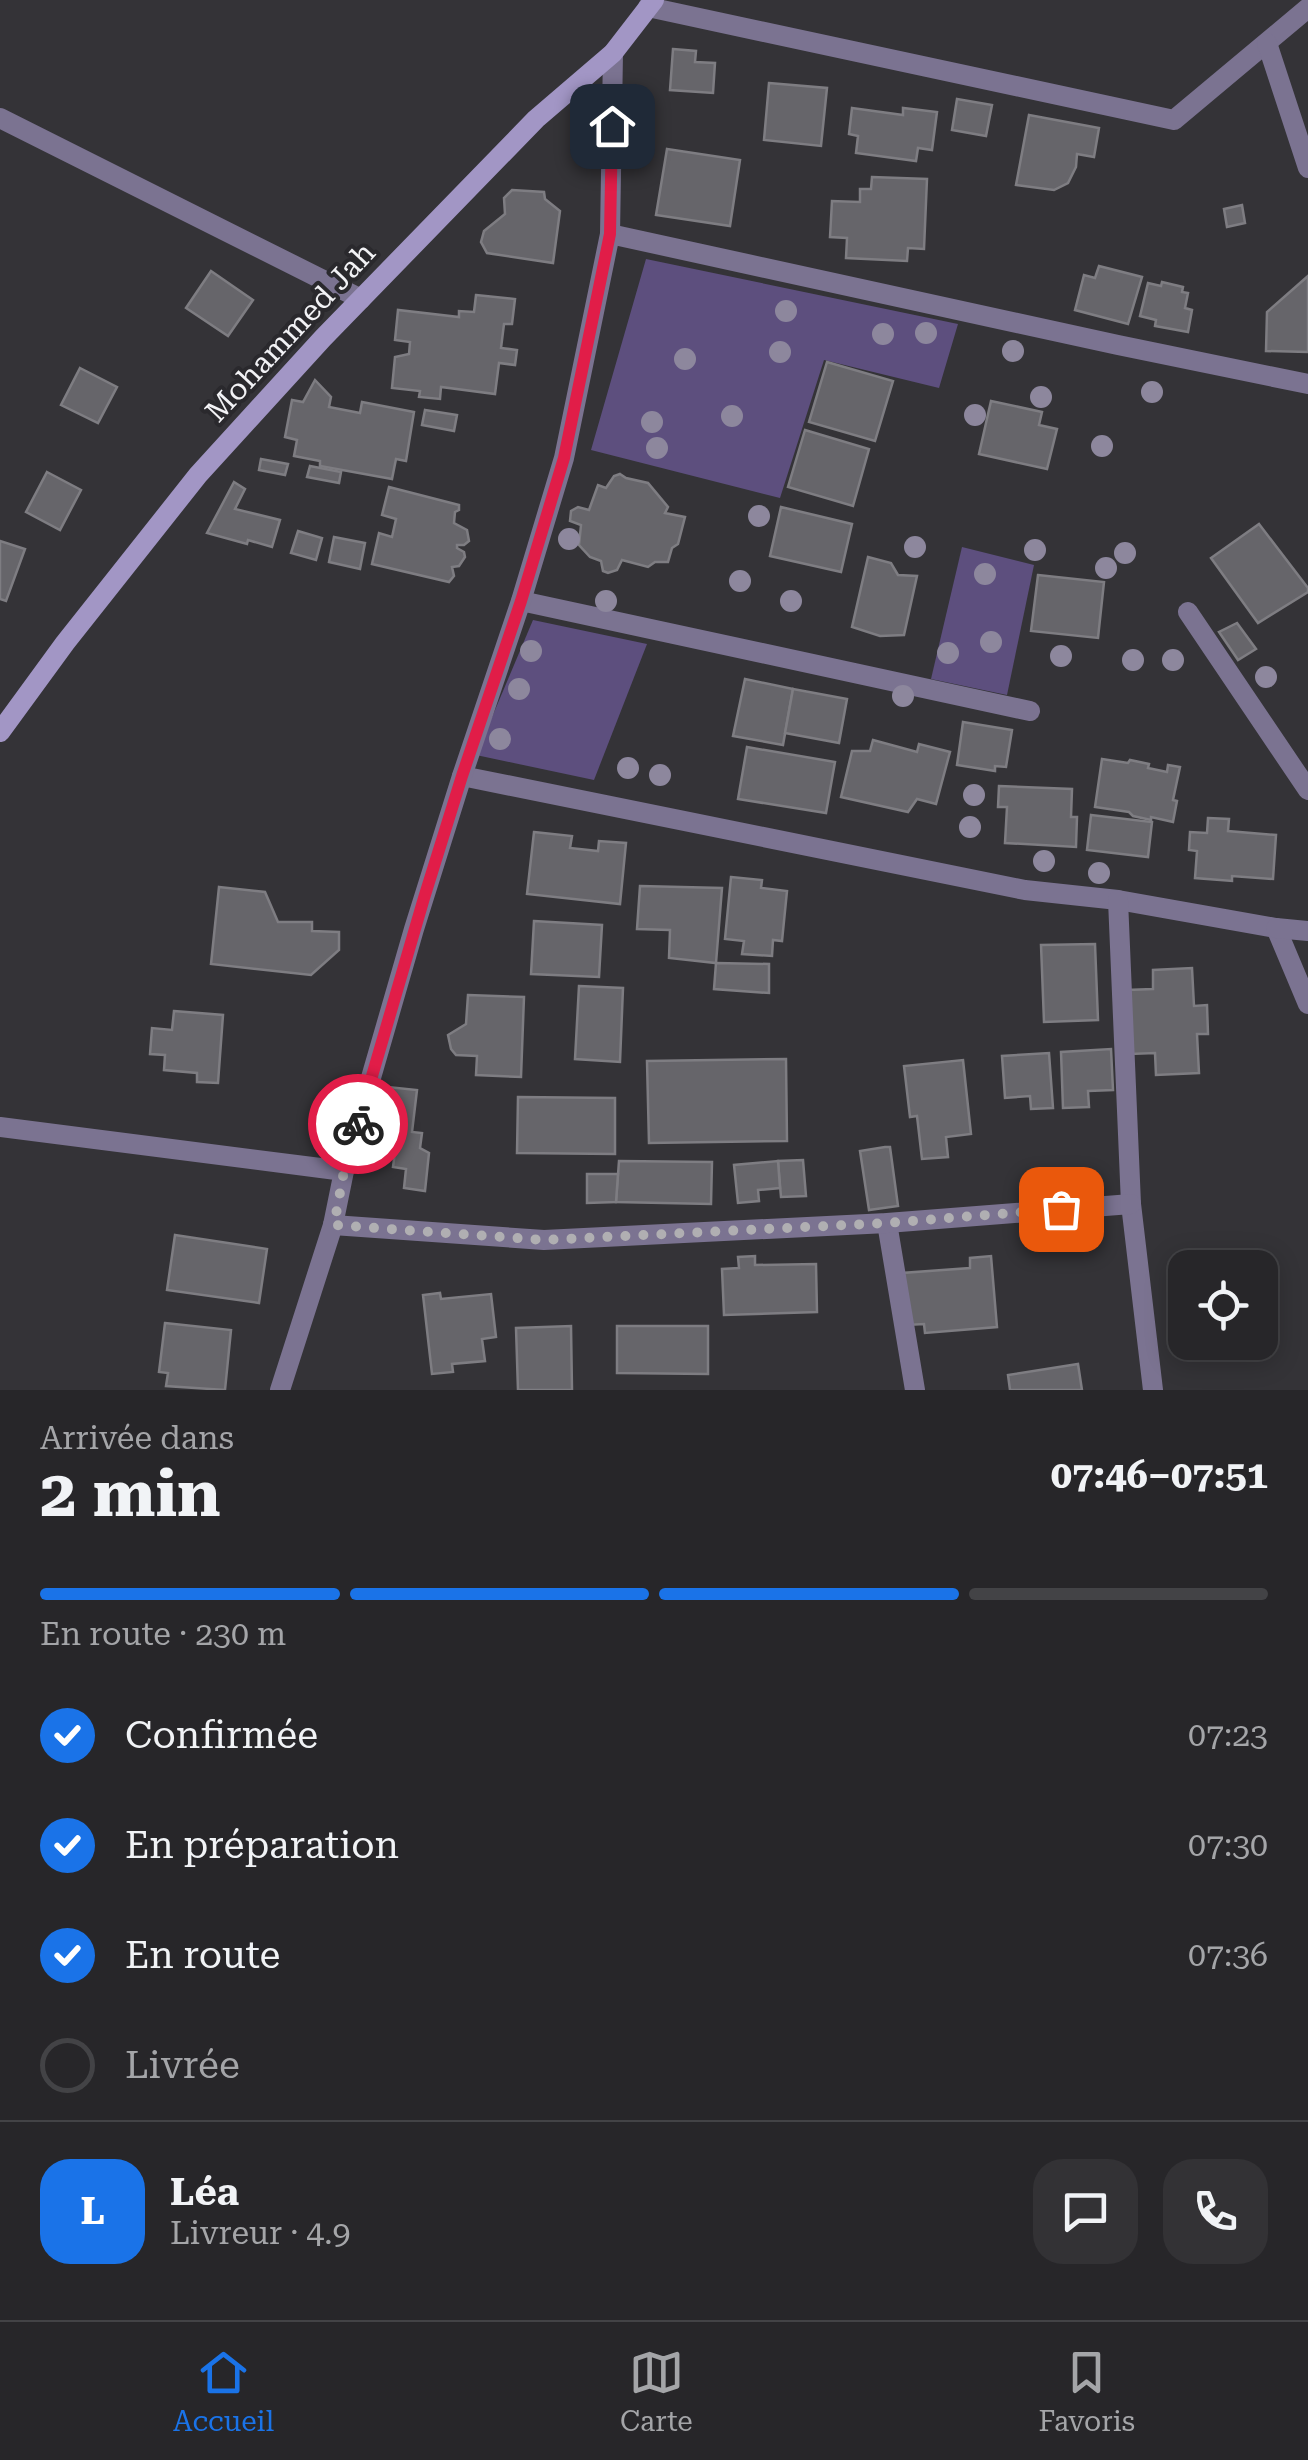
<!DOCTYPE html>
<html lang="fr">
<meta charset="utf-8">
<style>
body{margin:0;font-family:"Roboto Serif",serif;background:#333235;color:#f1f3f6;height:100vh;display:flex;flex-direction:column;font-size:38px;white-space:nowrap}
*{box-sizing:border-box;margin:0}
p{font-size:32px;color:#a4a5a8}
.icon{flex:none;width:55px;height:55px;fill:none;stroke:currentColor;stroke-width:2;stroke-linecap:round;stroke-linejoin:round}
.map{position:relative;height:1390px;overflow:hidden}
.side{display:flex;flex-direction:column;background:#272629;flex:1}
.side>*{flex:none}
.tools{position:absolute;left:1168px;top:1250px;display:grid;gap:20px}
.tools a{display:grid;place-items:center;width:110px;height:110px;border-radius:20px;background:#272629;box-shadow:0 5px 25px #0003,0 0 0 2px #434346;font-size:50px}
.pin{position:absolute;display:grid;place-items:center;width:85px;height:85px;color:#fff;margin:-42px;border-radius:20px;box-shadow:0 5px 15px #0006}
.courier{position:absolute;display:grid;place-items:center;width:100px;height:100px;margin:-50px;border:8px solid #e11d48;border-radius:50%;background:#fff;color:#222;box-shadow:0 2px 12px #0007}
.headline em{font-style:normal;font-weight:700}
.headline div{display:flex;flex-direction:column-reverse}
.headline{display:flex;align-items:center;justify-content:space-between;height:170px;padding:0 40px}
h1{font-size:65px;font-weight:700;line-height:75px}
.bar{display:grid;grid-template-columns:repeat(4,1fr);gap:15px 10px;align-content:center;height:120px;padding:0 40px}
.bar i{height:12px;border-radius:8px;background:#434346}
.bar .current{background:#1a73e8}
.bar p{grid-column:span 4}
.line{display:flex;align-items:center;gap:25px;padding:0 40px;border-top:2px solid #434346}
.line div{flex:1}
.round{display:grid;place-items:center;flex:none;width:105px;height:105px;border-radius:30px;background:#333235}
ol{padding:0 40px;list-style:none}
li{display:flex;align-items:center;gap:30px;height:110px}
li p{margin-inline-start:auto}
li .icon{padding:10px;border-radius:50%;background:#1a73e8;color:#fff;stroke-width:4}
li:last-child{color:#a4a5a8}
li i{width:55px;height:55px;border:5px solid #434346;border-radius:50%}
.tab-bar{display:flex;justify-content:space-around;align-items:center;height:140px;border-top:2px solid #434346;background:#272629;font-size:28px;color:#a4a5a8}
.tab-bar a{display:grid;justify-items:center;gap:5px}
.tab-bar .current{color:#1a73e8}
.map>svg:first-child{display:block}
.green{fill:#5d4f7e}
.building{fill:#66656a;stroke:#7e7d82;stroke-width:2.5}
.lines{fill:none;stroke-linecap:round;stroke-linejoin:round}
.street{stroke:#7b7391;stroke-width:20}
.secondary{stroke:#a296c5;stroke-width:20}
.tree{fill:#8d879d}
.done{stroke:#b0afb2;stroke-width:10;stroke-dasharray:0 18}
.route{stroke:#e11d48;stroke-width:12}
.labels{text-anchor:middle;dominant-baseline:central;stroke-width:8;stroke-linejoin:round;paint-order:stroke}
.street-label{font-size:30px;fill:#f2f2f5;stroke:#2a292d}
</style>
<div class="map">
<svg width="1308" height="1390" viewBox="0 0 1308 1390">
<rect width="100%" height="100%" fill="#343337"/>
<g class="green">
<path d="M646,259L958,324L939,388L824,360L780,498L591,450Z"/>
<path d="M962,547L1034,565L1007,695L931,679Z"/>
<path d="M533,620L647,644L594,780L476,755Z"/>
</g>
<g class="building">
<path d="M673,49L696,51L695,62L715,63L713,93L670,90Z"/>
<path d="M769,83L827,88L821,146L764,140Z"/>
<path d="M957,99L992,105L986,136L952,130Z"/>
<path d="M852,108L903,115V108L937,112L932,150L918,148L916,161L856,153L858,136L849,134Z"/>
<path d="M1029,115L1099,128L1094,157L1077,154L1076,167L1068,183L1054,190L1016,185Z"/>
<path d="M667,149L740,160L730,226L656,215Z"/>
<path d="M872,177L927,179L924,249L908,248L907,261L846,258L847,238L830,237L832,201L860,202V189H871Z"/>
<path d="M512,190L544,192L545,199L560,211L553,263L487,253L481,242L484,231L505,214L504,198Z"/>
<path d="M1242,205L1245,223L1227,227L1224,209Z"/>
<path d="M1099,266L1142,277L1128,324L1075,310L1084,275L1095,278Z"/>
<path d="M211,271L253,300L228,336L186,308Z"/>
<path d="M1308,276V352L1266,351L1267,312Z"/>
<path d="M1162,282L1183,287L1182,292L1188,293L1185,308L1192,310L1188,332L1155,326L1156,320L1140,316L1148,283L1161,286Z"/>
<path d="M476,295L515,299L512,324H504L501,348L517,350L515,365L499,363L495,394L441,387L440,399L419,397L420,391L392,388L395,357L409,354L410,342L395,340L398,310L459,317V311L474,312Z"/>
<path d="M827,362L893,381L875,441L809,422Z"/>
<path d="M80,368L117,387L98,423L61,405Z"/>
<path d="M315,380L331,397L329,407L360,413L362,402L414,412L406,461L396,459L392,479L320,466V461L294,456L297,440L285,437L292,400L303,402Z"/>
<path d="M991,401L1042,412L1039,425L1057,429L1047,469L979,454Z"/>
<path d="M425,410L457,415L454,431L422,425Z"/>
<path d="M805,430L869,449L853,506L788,487Z"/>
<path d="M261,459L288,464L285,475L259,470Z"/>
<path d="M310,466L341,472L339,483L307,477Z"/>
<path d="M47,472L81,490L60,530L26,512Z"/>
<path d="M620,474L626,478L648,483L668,507L665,513L685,517L678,544L672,548L668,562H655L648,567L622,560L617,570L608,573L603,571L601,561L590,557L579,545L581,525L570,521L571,511L578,507L589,510L598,485L606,488L614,476Z"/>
<path d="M234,482L245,489L235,509L280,520L272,547L248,540L247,544L207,533Z"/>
<path d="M389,487L459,505V510L455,512L454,523L467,530L469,541L464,545H457V548L464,552L465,557L459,566L452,567L454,576L449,582L372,564L379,533L392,537L396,519L382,515Z"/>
<path d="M781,507L852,524L841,572L770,556Z"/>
<path d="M1259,524L1308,588V592L1258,623L1211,558Z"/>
<path d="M298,531L322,538L316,560L291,553Z"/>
<path d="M334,537L365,543L360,569L329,562Z"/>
<path d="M0,541L25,549L6,601L0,599Z"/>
<path d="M868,557L891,563L898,575L917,576L904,635L880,636L852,627Z"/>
<path d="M1038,575L1104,582L1098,638L1031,631Z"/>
<path d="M1237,623L1256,649L1238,660L1219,632Z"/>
<path d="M745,679L793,689L783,745L733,736Z"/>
<path d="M793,689L847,699L839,743L785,733Z"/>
<path d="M963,722L1012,730L1006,767L995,766V771L957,765Z"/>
<path d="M873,740L917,752L919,744L950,752L936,804L917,799L908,812L841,797L852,751H870Z"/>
<path d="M747,747L835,762L826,813L738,799Z"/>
<path d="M1102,759L1128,763L1130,760L1149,764L1148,768L1167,772L1168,765L1180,767L1173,800L1177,801L1173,822L1151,817V820L1133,816L1129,812L1095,807Z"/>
<path d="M999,786L1072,789L1071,817H1077L1076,847L1005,843L1007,807H998Z"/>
<path d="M1091,815L1152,822L1148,857L1087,850Z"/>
<path d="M1208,818L1229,819L1228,831L1276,835L1273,879L1232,876V881L1195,878L1197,851L1189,850L1190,832L1207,833Z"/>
<path d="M534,832L572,836L570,848L598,851L599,841L626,843L620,904L527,894Z"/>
<path d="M731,877L762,880L761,888L787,891L782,941L773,940L772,956L742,954L744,941L725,939Z"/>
<path d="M640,886L722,888L716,963L669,958L670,930L637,929Z"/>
<path d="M219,887L265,892L278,922H312V931L339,932V950L311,975L211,964Z"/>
<path d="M534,921L602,925L599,977L531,974Z"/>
<path d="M1095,944L1098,1020L1044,1022L1041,945Z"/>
<path d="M716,963L769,964V993L714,989Z"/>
<path d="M1192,968L1194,1006L1207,1005L1208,1034H1197L1199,1073L1156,1075L1155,1053L1130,1054L1127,990L1153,989V970Z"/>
<path d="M579,986L623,988L620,1062L575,1059Z"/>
<path d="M468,995L524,997L521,1077L476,1075L477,1056L456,1055L451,1049L448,1035L466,1024Z"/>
<path d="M174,1011L223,1015L218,1083L197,1082V1073L164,1070L165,1055L150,1054L152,1028L172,1030Z"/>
<path d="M1111,1049L1113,1090L1088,1091L1089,1107L1063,1108L1061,1052Z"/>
<path d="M1049,1053L1053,1108L1031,1109L1030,1096L1005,1098L1002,1056Z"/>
<path d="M786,1059L787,1141L649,1143L647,1061Z"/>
<path d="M963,1060L971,1134L946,1137L948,1157L922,1159L917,1116L910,1117L904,1066Z"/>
<path d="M378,1086L417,1090L412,1132L422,1133L420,1148L429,1153L425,1191L404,1188L406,1169L393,1167L395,1152L370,1149Z"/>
<path d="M518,1097L615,1098V1154L517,1153Z"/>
<path d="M885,1147H890L898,1206L869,1210L860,1151Z"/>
<path d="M803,1160L806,1196L781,1197L778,1161Z"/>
<path d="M619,1161L712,1162L711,1204L616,1202Z"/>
<path d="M778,1161L780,1188L758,1190L759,1201L738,1203L734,1165Z"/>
<path d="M587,1174H618L616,1202L587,1203Z"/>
<path d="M175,1235L267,1249L259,1303L167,1290Z"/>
<path d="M755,1256V1265L816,1264L817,1312L724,1315L722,1269L739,1268L738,1257Z"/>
<path d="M991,1256L997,1327L925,1333L924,1324L907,1325L902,1273L970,1268V1258Z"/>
<path d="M440,1293L441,1299L491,1294L496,1337L482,1339L485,1361L452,1364L453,1372L432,1374L423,1295Z"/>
<path d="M165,1323L231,1330L225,1390L166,1386L168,1373L159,1372Z"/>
<path d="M571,1326L572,1390H518L516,1328Z"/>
<path d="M617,1326H708V1374L617,1373Z"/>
<path d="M1078,1364L1082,1390H1010L1008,1375Z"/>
</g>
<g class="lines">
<g class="street">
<path d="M648,7L1174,120L1308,8"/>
<path d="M1267,43L1308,168"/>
<path d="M0,118L361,299"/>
<path d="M610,234L1118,345L1308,384"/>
<path d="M521,601L1030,711"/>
<path d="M1188,612L1308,790"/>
<path d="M462,776L1025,890L1118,900L1276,928L1308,1004"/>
<path d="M1118,900L1131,1204L1153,1390"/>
<path d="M1276,928L1308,931"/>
<path d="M0,1127L344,1171"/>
<path d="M887,1223L915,1390"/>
<path d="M333,1225L544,1240L887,1223L1131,1204"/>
<path d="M280,1390L333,1225L344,1171L414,929L462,776L521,601L564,458L610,234L613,53"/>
</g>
<path class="secondary" d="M0,732L65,643L198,475L323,338L536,119L613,53L654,0"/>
</g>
<g class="tree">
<circle cx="786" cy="311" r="11"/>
<circle cx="926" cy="333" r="11"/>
<circle cx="883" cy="334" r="11"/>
<circle cx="1013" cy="351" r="11"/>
<circle cx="780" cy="352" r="11"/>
<circle cx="685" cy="359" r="11"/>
<circle cx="1152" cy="392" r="11"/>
<circle cx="1041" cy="397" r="11"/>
<circle cx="975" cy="415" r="11"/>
<circle cx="732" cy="416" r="11"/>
<circle cx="652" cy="422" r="11"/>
<circle cx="1102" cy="446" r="11"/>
<circle cx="657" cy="448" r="11"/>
<circle cx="759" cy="516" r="11"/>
<circle cx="569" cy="539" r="11"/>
<circle cx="915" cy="547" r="11"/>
<circle cx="1035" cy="550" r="11"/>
<circle cx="1125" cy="553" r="11"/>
<circle cx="1106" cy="568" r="11"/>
<circle cx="985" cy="574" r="11"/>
<circle cx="740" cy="581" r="11"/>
<circle cx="606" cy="601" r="11"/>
<circle cx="791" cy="601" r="11"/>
<circle cx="991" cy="642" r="11"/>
<circle cx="531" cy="651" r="11"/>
<circle cx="948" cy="653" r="11"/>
<circle cx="1061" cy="656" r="11"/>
<circle cx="1133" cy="660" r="11"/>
<circle cx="1173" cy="660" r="11"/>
<circle cx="1266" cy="677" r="11"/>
<circle cx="519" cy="689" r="11"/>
<circle cx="903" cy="696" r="11"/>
<circle cx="500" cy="739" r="11"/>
<circle cx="628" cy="768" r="11"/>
<circle cx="660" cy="775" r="11"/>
<circle cx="974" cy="795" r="11"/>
<circle cx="970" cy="827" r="11"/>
<circle cx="1044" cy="861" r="11"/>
<circle cx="1099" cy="873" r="11"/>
</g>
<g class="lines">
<path class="done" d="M358,1124L344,1171L334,1225L544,1240L887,1223L1061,1209"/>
<path class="route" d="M358,1124L424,898L462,776L521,601L564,458L610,234L612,126"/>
</g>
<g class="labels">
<g class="street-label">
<text transform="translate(290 332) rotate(-47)">Mohammed Jah</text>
</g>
</g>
</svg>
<div class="tools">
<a><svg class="icon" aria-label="locate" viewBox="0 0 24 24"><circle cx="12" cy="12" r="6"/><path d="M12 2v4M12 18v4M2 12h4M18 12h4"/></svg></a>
</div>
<div class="pin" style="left:1061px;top:1209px;background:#ea580c"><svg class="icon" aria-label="bag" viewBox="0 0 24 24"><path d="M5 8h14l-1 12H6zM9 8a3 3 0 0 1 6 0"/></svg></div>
<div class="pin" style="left:612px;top:126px;background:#1f2937"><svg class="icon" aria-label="home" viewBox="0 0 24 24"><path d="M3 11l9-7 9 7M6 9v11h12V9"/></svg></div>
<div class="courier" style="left:358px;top:1124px"><svg class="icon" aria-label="bike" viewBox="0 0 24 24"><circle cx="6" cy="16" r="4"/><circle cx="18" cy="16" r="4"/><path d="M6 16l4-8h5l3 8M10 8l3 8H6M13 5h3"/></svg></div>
</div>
<section class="side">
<div class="headline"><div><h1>2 min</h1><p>Arrivée dans</p></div><em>07:46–07:51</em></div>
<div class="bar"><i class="current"></i><i class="current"></i><i class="current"></i><i></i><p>En route · 230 m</p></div>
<ol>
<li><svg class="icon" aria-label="check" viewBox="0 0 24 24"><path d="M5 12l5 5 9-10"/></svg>Confirmée<p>07:23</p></li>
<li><svg class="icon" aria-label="check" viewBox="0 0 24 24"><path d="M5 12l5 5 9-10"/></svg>En préparation<p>07:30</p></li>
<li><svg class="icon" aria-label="check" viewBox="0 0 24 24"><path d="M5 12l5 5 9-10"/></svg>En route<p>07:36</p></li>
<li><i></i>Livrée</li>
</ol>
<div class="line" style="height:180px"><b class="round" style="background:#1a73e8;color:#fff">L</b><div><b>Léa</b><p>Livreur · 4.9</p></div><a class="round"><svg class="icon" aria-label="chat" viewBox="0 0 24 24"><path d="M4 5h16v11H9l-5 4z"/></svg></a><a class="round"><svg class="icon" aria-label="phone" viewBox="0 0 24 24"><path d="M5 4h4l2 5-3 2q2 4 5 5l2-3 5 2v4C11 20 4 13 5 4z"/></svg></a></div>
</section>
<nav class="tab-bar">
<a class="current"><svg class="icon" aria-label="home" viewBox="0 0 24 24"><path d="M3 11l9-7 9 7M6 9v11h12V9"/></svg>Accueil</a>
<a><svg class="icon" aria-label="map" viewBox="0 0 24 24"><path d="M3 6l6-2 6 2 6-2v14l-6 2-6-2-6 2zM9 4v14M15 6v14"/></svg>Carte</a>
<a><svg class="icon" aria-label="saved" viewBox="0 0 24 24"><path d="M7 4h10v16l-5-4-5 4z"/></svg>Favoris</a>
</nav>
